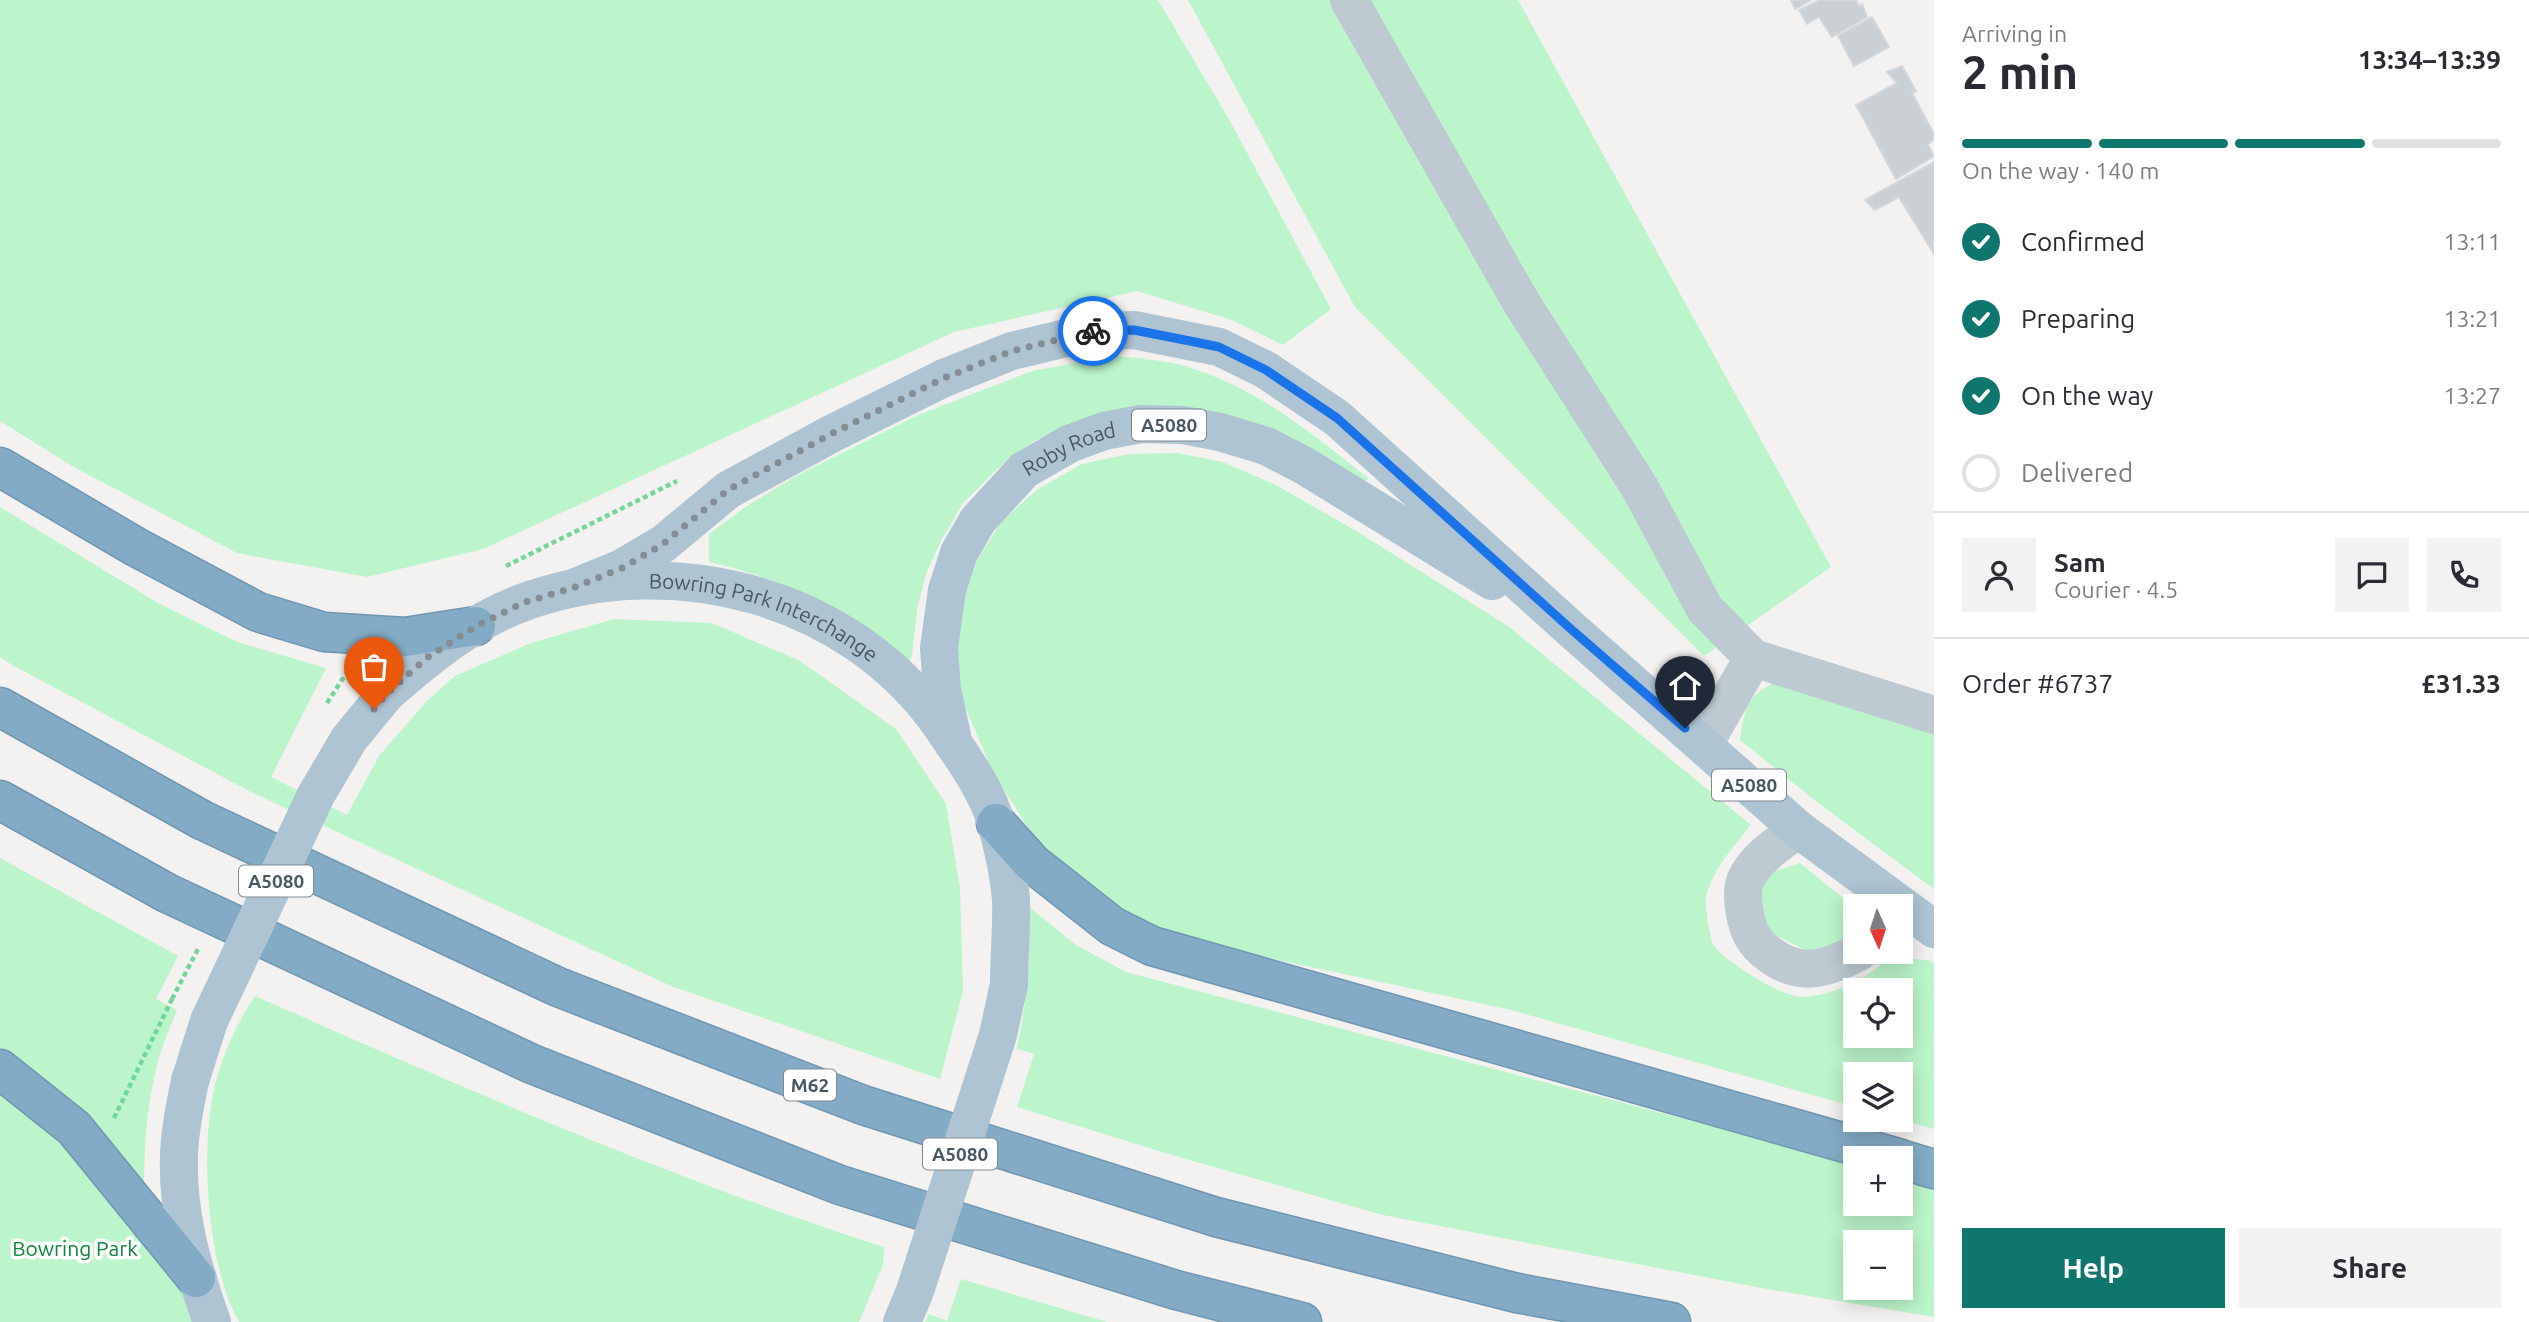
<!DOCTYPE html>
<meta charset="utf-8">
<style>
body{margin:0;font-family:Ubuntu,sans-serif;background:#f2f2f3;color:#2b2b33;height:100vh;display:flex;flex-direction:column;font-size:26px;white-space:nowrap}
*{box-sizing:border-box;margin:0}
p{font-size:23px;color:#7c7c81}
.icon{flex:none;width:38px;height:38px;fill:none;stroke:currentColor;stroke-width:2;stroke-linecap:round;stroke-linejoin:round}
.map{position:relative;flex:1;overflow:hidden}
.panel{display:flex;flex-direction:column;background:#fff;width:595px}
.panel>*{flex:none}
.needle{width:46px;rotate:177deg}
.buttons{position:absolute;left:1843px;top:894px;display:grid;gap:14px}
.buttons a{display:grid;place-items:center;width:70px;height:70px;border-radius:0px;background:#fff;box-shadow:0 4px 18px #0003;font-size:35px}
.pin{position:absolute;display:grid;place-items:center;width:60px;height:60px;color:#fff;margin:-72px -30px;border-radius:50% 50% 50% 0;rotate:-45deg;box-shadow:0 0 7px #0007}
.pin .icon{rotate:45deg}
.courier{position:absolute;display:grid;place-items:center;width:70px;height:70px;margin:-35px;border:5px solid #1a73e8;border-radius:50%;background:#fff;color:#222;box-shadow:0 2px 9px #0007}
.head em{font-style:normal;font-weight:700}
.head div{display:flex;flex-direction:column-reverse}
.head{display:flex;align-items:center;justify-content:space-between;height:119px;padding:0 28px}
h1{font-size:46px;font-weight:700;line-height:52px}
.bar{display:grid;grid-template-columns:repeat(4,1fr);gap:10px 7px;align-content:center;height:84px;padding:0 28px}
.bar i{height:9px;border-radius:5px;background:#e1e1e2}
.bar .active{background:#0f766e}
.bar p{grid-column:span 4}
.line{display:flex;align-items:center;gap:18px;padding:0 28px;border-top:2px solid #e1e1e2}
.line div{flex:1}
.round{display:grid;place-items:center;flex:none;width:74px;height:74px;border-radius:0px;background:#f2f2f3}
ol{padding:0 28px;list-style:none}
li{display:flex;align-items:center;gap:21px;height:77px}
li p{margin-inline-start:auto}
li .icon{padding:7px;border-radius:50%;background:#0f766e;color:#fff;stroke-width:4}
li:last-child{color:#7c7c81}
li i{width:38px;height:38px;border:4px solid #e1e1e2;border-radius:50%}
.cta{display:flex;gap:14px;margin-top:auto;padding:14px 28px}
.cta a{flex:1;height:80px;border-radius:0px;background:#0f766e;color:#fff;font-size:28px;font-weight:700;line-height:80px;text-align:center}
.cta a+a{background:#f2f2f3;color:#2b2b33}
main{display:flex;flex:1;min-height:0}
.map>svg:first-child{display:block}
.green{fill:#bcf5cb;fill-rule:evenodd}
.building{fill:#cad0d4;stroke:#d4d8dd;stroke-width:2}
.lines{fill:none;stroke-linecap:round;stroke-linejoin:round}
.highway-casing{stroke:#6f96b1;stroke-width:41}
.path{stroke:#70d798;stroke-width:4.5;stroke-dasharray:5 3.5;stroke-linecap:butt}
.minor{stroke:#bdcad2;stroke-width:38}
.major{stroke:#aec4d2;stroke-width:38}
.highway{stroke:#84abc5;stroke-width:38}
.path-bridge{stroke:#70d798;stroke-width:4.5;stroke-dasharray:5 3.5;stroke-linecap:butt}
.major-bridge{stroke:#aec4d2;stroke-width:38}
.done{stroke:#838d93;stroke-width:7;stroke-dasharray:0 12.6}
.route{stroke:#1a73e8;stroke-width:9}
.labels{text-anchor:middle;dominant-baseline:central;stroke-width:7;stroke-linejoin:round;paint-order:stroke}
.shield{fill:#fff;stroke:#7e8990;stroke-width:2}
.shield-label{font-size:19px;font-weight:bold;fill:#465761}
.street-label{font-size:21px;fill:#465761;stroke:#fff}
.park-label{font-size:21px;fill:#0d863d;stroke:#fff}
</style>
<main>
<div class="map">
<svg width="1934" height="1322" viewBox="0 0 1934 1322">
<rect width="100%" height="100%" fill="#f4f1f1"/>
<g class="green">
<path d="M0,0H1158L1230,121L1331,309L1283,345L1232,320L1137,291L954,332L483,549L367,577L237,553L72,466L0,421Z"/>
<path d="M1188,0H1518L1831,567L1704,656L1355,307Z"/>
<path d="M1114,356C1139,358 1164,360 1188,367C1257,388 1313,434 1369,479L1363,481L1305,455L1078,424L1034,441L997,469L963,503L942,539L926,574L917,609L912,656L909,661C843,610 791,581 709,562V534L744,508L794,477L918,415L1032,371Z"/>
<path d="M1177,453L1223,462L1274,484L1358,532L1508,626L1751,825C1733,847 1714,868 1706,896C1704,902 1710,938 1713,944C1722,960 1785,999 1803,997C1834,995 1868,979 1889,957L1927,960L1934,963V1129L1901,1120L1900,1074H1855V1107L1511,1010L1167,936L1081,886L1034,837L994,774L963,702L955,646L964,597L978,559L1001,522L1038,489L1082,464L1129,454ZM1855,990H1900V1036H1855Z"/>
<path d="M0,507L158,603L237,642L326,668L271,777L347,815L379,756L426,702L455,676L531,643L614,619L712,623L800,661L896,729L946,804L960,888L963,991L940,1079L671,986L251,792L14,666L0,657Z"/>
<path d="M1785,678L1934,732V889L1817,802L1740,740C1745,702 1749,693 1785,678Z"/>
<path d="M0,858L178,956L156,999L177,1010C170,1028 161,1047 157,1066C145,1110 144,1155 144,1200L0,1060Z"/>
<path d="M1800,863L1855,908V939L1820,957L1765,930L1753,888L1768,873Z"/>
<path d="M1028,906L1076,945L1126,972L1855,1164V1204H1900L1901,1176L1934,1186V1317L1767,1289L1383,1215L1175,1156L1017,1107L1034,1054L1017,1049C1027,997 1031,959 1028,906ZM1855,1242H1900V1288H1855Z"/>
<path d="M255,996C461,1087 669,1178 884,1247L883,1265L860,1320L859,1322H239C206,1264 198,1138 218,1074C226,1047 240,1018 255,996Z"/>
<path d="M0,1069L212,1322H0Z"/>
<path d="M961,1279L1107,1322H925L929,1314L947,1321Z"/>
</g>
<g class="building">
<path d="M1791,0H1811L1795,9Z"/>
<path d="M1820,0H1856L1859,6L1862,4L1867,17L1832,37L1819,17L1807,24L1799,10Z"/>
<path d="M1872,17L1889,47L1854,66L1838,36Z"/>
<path d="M1902,66L1916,91L1912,93L1934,134V139L1928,144L1934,156L1896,179L1856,105L1897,83L1887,72Z"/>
<path d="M1934,162V254L1899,197L1875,210L1865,200Z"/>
</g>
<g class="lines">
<defs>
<g id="highway">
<path d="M0,467L136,547L258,612L324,632L405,637L476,626"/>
<path d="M0,707L202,820L558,987L863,1105L1216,1217L1517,1293L1671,1322"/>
<path d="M0,800L167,893L532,1064L840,1185L1176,1290L1302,1322"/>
<path d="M996,823L1032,863L1112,926L1152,946L1898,1158"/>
<path d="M0,1069L74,1128L196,1278"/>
<path d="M1900,1159L1934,1169"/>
</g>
</defs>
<use href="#highway" class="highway-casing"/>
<g class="path">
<path d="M506,566L677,481"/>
<path d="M327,703L349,669"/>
<path d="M114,1118L172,999"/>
</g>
<g class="minor">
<path d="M1349,0L1521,302L1640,488L1705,609L1753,658L1704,744"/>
<path d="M1753,658L1934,715"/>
<path d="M1798,829C1780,843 1758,856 1747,877C1741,887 1743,902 1745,914C1748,931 1754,943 1769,954C1800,978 1827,969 1859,952"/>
</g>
<g class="major">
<path d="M573,588L622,568L663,544L728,490L831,434L944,378L1012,351L1095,331L1134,330L1219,347L1266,370L1337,418L1572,630L1798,829L1934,929"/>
<path id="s1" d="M386,694C428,657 473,620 527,601C675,550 848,595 940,724C960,753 988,791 997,826C1003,848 1009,875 1011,899C1012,927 1009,956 1009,984"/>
<path id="s2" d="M954,745L942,690L939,648L947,590L959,553L978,520L1024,470L1069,444L1104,431L1141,424L1183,425L1220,432L1266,446L1303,465L1492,581"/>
<path d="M190,1081C186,1100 182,1120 180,1140C174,1202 191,1264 212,1322"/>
</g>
<use href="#highway" class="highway"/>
<path class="path-bridge" d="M172,999L198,949"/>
<g class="major-bridge">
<path d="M190,1081L209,1021L316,795L349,739L386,694"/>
<path d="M902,1322L915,1291L998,1035L1009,984"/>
</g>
</g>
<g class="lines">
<path class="done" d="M374,709L386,694L428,657L476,626L525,602L573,588L622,568L663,544L728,490L831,434L944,378L1012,351L1093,331"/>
<path class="route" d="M1093,331L1134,330L1195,342L1219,347L1266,370L1337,418L1572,630L1685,728"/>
</g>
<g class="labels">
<g class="shield">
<rect x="1132" y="409.5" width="74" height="31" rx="5"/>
<rect x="1712" y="769.5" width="74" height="31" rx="5"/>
<rect x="239" y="865.5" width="74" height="31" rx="5"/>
<rect x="784" y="1069.5" width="52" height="31" rx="5"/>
<rect x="923" y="1138.5" width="74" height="31" rx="5"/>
</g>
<g class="shield-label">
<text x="1169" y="425">A5080</text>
<text x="1749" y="785">A5080</text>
<text x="276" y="881">A5080</text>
<text x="810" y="1085">M62</text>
<text x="960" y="1154">A5080</text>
</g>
<g class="street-label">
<text stroke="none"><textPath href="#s2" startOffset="352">Roby Road</textPath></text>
<text stroke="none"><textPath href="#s1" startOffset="416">Bowring Park Interchange</textPath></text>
</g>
<g class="park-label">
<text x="75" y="1248">Bowring Park</text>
</g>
</g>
</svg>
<div class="buttons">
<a><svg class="needle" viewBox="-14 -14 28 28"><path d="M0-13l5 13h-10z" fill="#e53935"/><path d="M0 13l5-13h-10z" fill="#7c7c81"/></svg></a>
<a><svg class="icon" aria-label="locate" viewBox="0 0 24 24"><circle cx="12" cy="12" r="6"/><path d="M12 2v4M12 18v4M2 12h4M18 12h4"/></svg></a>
<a><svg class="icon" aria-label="layers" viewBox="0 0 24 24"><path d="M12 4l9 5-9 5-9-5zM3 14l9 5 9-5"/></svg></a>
<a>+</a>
<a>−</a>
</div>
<div class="pin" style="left:374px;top:709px;background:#ea580c"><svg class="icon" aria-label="bag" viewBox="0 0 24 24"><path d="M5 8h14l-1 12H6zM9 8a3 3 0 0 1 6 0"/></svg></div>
<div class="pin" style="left:1685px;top:728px;background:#1f2937"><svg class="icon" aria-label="home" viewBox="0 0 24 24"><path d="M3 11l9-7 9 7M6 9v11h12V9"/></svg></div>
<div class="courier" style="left:1093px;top:331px"><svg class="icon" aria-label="bike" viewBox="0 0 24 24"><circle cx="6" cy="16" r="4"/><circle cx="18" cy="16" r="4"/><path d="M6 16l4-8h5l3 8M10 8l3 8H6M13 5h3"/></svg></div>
</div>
<section class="panel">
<div class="head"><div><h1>2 min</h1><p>Arriving in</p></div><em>13:34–13:39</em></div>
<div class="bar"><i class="active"></i><i class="active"></i><i class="active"></i><i></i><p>On the way · 140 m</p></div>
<ol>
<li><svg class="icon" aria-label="check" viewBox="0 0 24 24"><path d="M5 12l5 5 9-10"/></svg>Confirmed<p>13:11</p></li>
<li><svg class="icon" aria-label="check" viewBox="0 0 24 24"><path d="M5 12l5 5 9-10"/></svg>Preparing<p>13:21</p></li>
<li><svg class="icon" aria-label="check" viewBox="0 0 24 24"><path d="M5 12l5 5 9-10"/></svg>On the way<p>13:27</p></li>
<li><i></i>Delivered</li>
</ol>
<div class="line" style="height:126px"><a class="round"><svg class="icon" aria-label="person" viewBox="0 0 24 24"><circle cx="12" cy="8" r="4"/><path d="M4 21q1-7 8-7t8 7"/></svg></a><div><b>Sam</b><p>Courier · 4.5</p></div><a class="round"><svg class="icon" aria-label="chat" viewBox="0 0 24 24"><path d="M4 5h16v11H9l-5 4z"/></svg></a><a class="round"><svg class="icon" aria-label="phone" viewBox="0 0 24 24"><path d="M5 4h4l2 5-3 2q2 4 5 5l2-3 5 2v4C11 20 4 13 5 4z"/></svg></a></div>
<div class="line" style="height:91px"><div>Order #6737</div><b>£31.33</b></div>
<div class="cta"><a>Help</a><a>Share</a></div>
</section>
</main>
